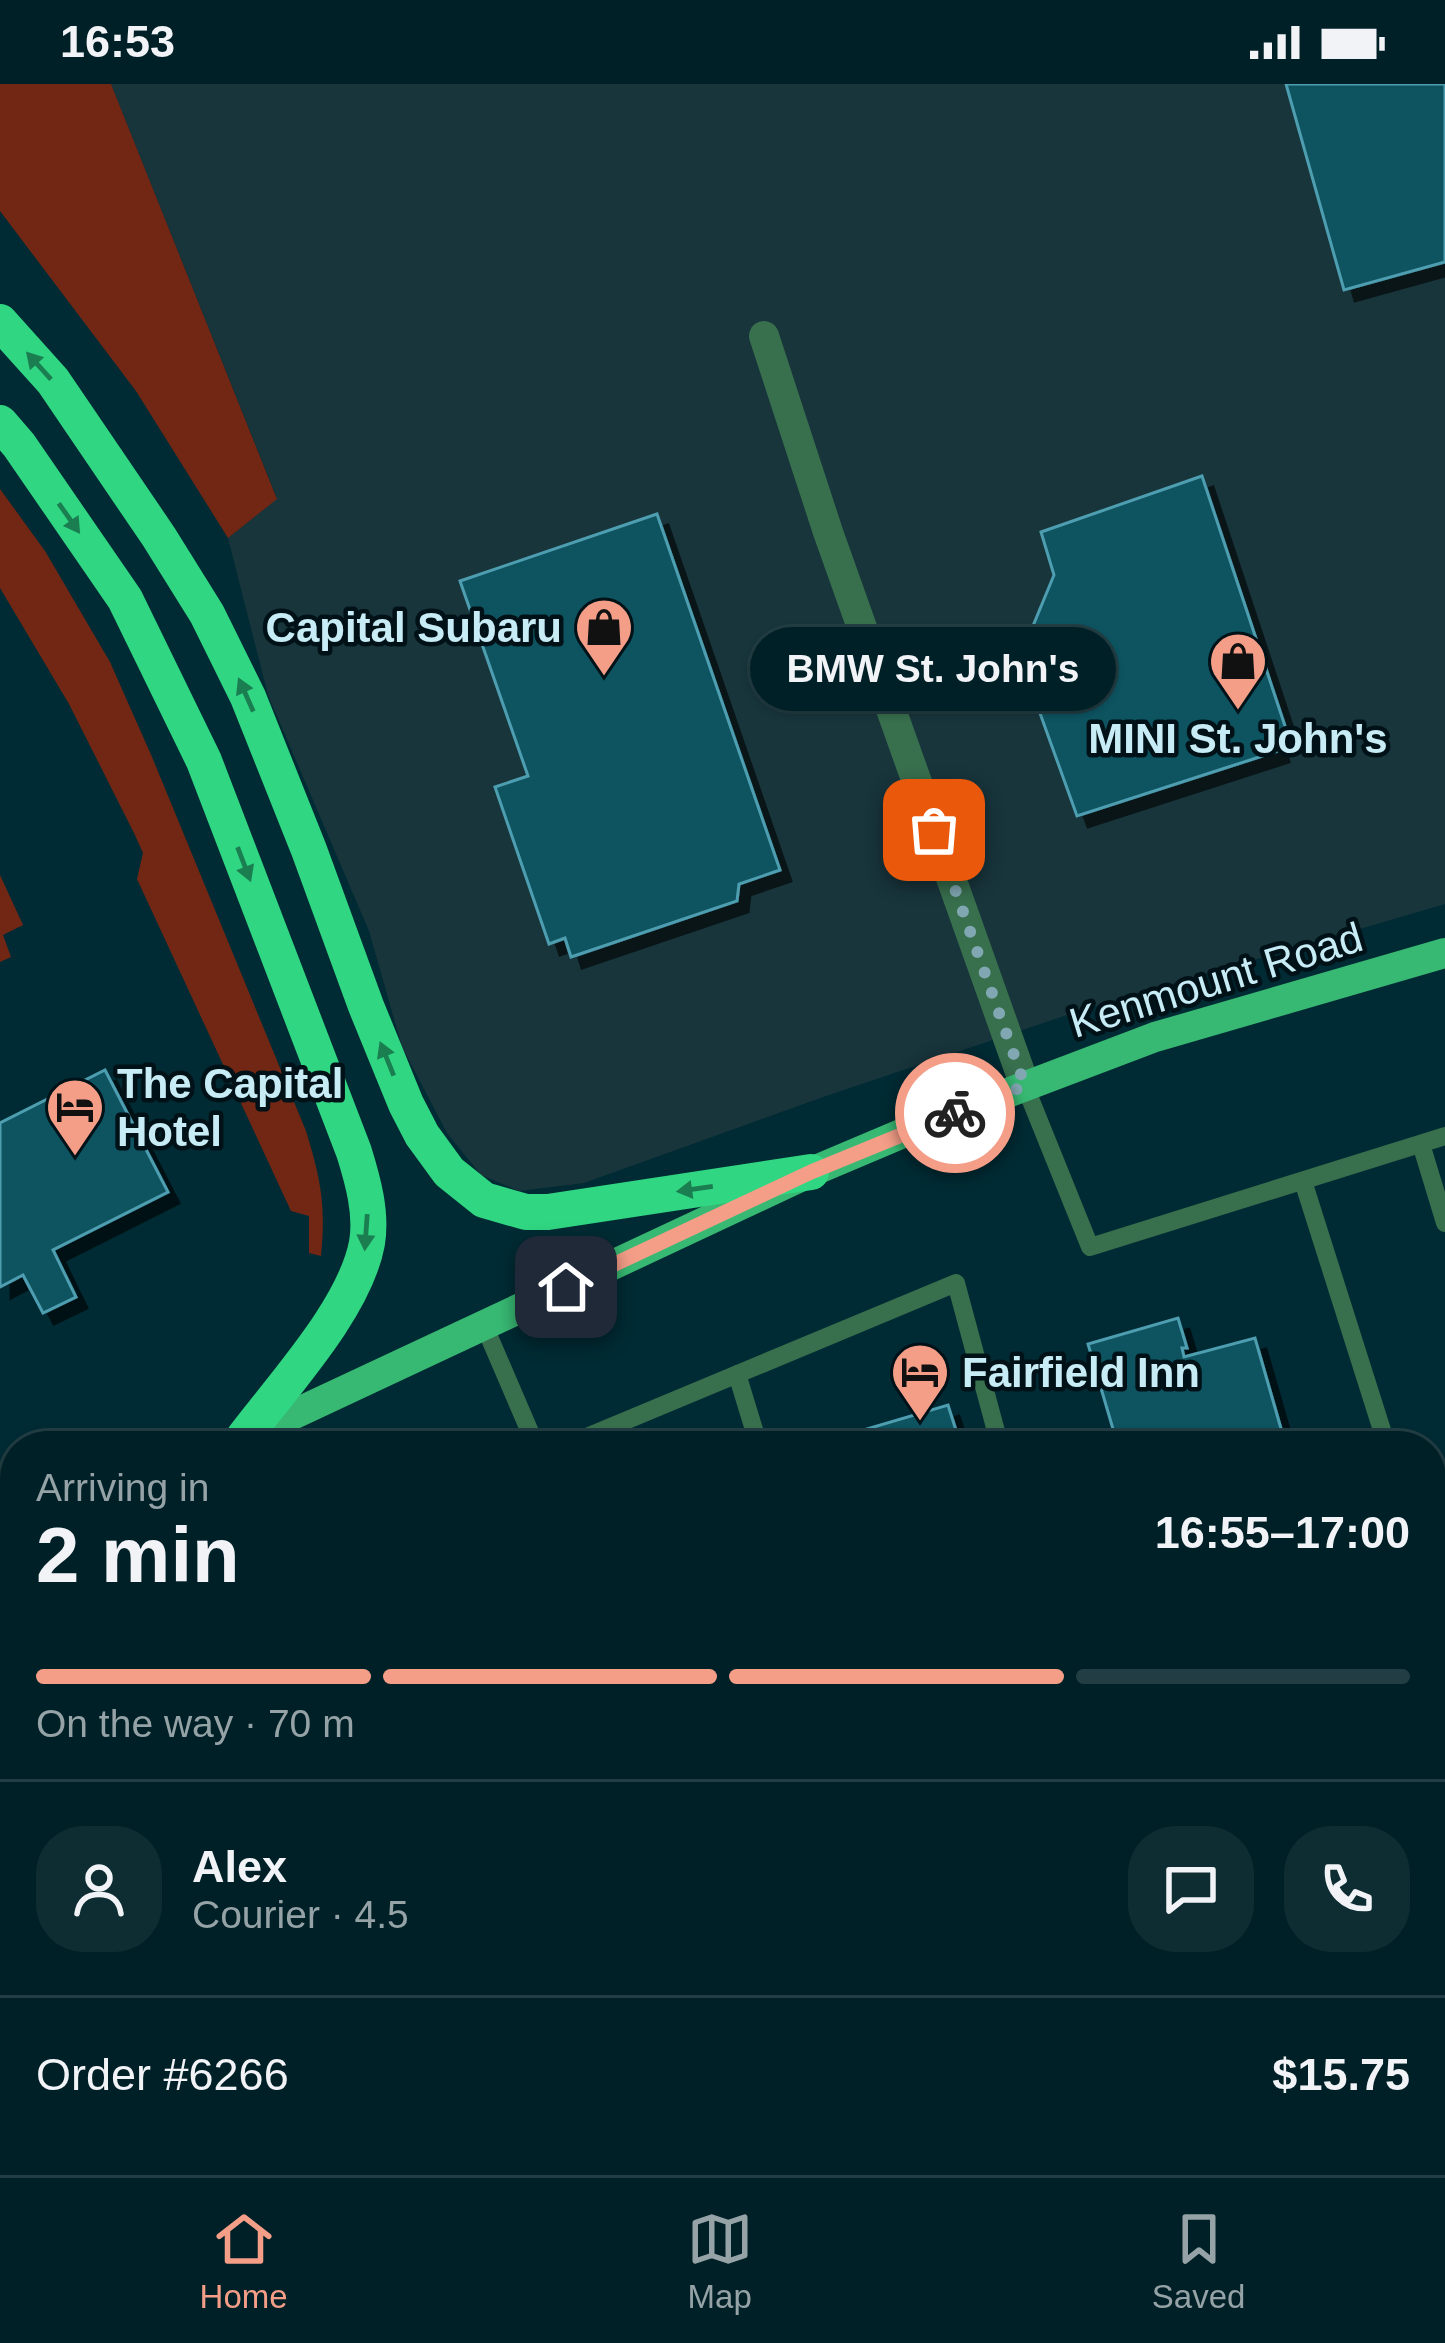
<!DOCTYPE html>
<meta charset="utf-8">
<style>
body{margin:0;font-family:Helvetica,sans-serif;background:#0e2d33;color:#f1f3f6;height:100vh;display:flex;flex-direction:column;font-size:45px;white-space:nowrap}
*{box-sizing:border-box;margin:0}
p{font-size:39px;color:#95a3a7}
.icon{flex:none;width:66px;height:66px;fill:none;stroke:currentColor;stroke-width:2;stroke-linecap:round;stroke-linejoin:round}
.map{position:relative;flex:1;overflow:hidden}
.sheet{position:absolute;left:0px;top:1347px;width:1446px;height:744px;display:flex;flex-direction:column;background:#002027;border-radius:48px 48px 0 0;box-shadow:0 3px 9px #0004,0 0 0 3px #223e44}
.sheet>*{flex:none}
.pin{position:absolute;display:grid;place-items:center;width:102px;height:102px;color:#fff;margin:-51px;border-radius:24px;box-shadow:0 6px 18px #0006}
.courier{position:absolute;display:grid;place-items:center;width:120px;height:120px;margin:-60px;border:9px solid #f49e88;border-radius:50%;background:#fff;color:#222;box-shadow:0 3px 15px #0007}
.bubble{position:absolute;height:84px;border-radius:42px;background:#002027;box-shadow:0 3px 9px #0004,0 0 0 3px #223e44;font-size:39px;font-weight:800;line-height:84px;text-align:center}
.summary em{font-style:normal;font-weight:800}
.summary div{display:flex;flex-direction:column-reverse}
.summary{display:flex;align-items:center;justify-content:space-between;height:204px;padding:0 36px}
h1{font-size:78px;font-weight:800;line-height:90px}
.bar{display:grid;grid-template-columns:repeat(4,1fr);gap:18px 12px;align-content:center;height:144px;padding:0 36px}
.bar i{height:15px;border-radius:9px;background:#223e44}
.bar .on{background:#f49e88}
.bar p{grid-column:span 4}
.line{display:flex;align-items:center;gap:30px;padding:0 36px;border-top:3px solid #223e44}
.line div{flex:1}
.round{display:grid;place-items:center;flex:none;width:126px;height:126px;border-radius:48px;background:#0e2d33}
.status{display:flex;justify-content:space-between;align-items:center;height:84px;padding:0 60px;background:#002027;direction:ltr}
.status svg{height:33px;fill:currentColor}
.dock{display:flex;justify-content:space-around;align-items:center;height:168px;border-top:3px solid #223e44;background:#002027;font-size:33px;color:#95a3a7}
.dock a{display:grid;justify-items:center;gap:6px}
.dock .on{color:#f49e88}
.map>svg:first-child{display:block}
.built{fill:#18353c}
.green{fill:#712714}
.building{fill:#115360;stroke:#4e9eb0;stroke-width:3;filter:url(#shadow)}
.lines{fill:none;stroke-linecap:round;stroke-linejoin:round}
.service{stroke:#386f4d;stroke-width:18}
.minor{stroke:#386f4d;stroke-width:30}
.primary{stroke:#38b973;stroke-width:30}
.motorway{stroke:#30d681;stroke-width:36}
.oneway{fill:#1a7e51}
.done{stroke:#81a8b2;stroke-width:12;stroke-dasharray:0 21.6}
.route{stroke:#f49e88;stroke-width:15}
.labels{text-anchor:middle;dominant-baseline:central;stroke-width:9;stroke-linejoin:round;paint-order:stroke}
.poi-label{font-size:42px;font-weight:bold;fill:#c7ecf6;stroke:#001217;text-anchor:start}
.street-label{font-size:42px;fill:#c7ecf6;stroke:#001217}
</style>
<div class="status"><b>16:53</b><svg viewBox="0 0 49 12"><path d="M0 12V9h3v3zM5 12V6h3v6zM10 12V3h3v9zM15 12V0h3v12zM26 1h20v11H26zM47 4h2v5h-2z"/></svg></div>
<div class="map">
<svg width="1445" height="2091" viewBox="0 0 1445 2091">
<defs>
<filter id="shadow"><feDropShadow dx="11" dy="11" stdDeviation="0" flood-color="#0009"/></filter>
</defs>
<rect width="100%" height="100%" fill="#002b34"/>
<path class="built" d="M111,0H1445V820L1073,929L829,1011L584,1099L519,1107L481,1091L447,1049L402,963L369,847L268,611L228,454L277,414Z"/>
<g class="green">
<path d="M0,0H111L277,415L228,454L136,307L0,127Z"/>
<path d="M0,405L45,467L110,578L152,673L306,1047C321,1096 326,1121 321,1172L309,1169V1132L291,1127L137,795L143,769L134,749L69,620L0,504Z"/>
<path d="M0,791L23,841L3,851L11,873L0,878Z"/>
<path d="M1445,1938V2091H781L778,2076H1431V1942Z"/>
</g>
<g class="building">
<path d="M1286,0H1445V178L1344,206Z"/>
<path d="M1202,392L1286,645L1273,650L1278,667L1077,732L1027,593L1040,588L1028,554L1054,491L1041,448Z"/>
<path d="M657,430L780,786L739,800L737,817L571,873L565,854L549,860L495,703L528,692L460,497Z"/>
<path d="M105,986L168,1108L53,1166L76,1213L43,1229L23,1191L0,1203V1039Z"/>
<path d="M1178,1234L1187,1264H1182L1184,1273L1255,1254L1286,1362H1118L1088,1260Z"/>
<path d="M948,1321L961,1362H827L826,1357Z"/>
<path d="M15,1671V2026L0,2029V1674Z"/>
<path d="M494,2076H633L637,2091H498Z"/>
</g>
<g class="lines">
<g class="service">
<path d="M1025,1002L1090,1163L1445,1052"/>
<path d="M1421,1060L1445,1139"/>
<path d="M1303,1097L1387,1362"/>
<path d="M484,1241L536,1362"/>
<path d="M737,1290L759,1362"/>
<path d="M565,1362L956,1199L1000,1362"/>
<path d="M1431,1472L1445,1467"/>
<path d="M0,1500L15,1560"/>
<path d="M1431,1504L1445,1550"/>
<path d="M0,1633L15,1626"/>
<path d="M1431,1655L1445,1650"/>
<path d="M1431,1785L1445,1781"/>
<path d="M1431,1925L1445,1921"/>
<path d="M0,2061L15,2058"/>
</g>
<path class="minor" d="M764,252L828,448L1025,1002"/>
<g class="primary">
<path d="M226,1362L811,1088L915,1044L1155,953L1445,869"/>
<path d="M0,1471L15,1464"/>
</g>
<g class="motorway">
<path d="M0,238L53,297L159,453L207,530L248,613L309,766L366,922L406,1020L422,1051L449,1088L484,1116L526,1128H548L811,1088"/>
<path d="M0,339L19,361L125,515L204,677L354,1068C363,1097 372,1129 367,1159C355,1224 284,1300 244,1353"/>
</g>
</g>
<defs><path id="oneway-solid" d="M-6-.8H1V-3.2L6.5 0L1 3.2V.8H-6Z" transform="scale(3)"/></defs>
<g class="oneway">
<use href="#oneway-solid" transform="translate(39 282) rotate(-132)"/>
<use href="#oneway-solid" transform="translate(69 434) rotate(55)"/>
<use href="#oneway-solid" transform="translate(246 611) rotate(-114)"/>
<use href="#oneway-solid" transform="translate(244 780) rotate(69)"/>
<use href="#oneway-solid" transform="translate(387 975) rotate(-112)"/>
<use href="#oneway-solid" transform="translate(695 1105) rotate(172)"/>
<use href="#oneway-solid" transform="translate(366 1148) rotate(94)"/>
</g>
<g class="lines">
<path class="done" d="M934,746L1025,1002L955,1029"/>
<path class="route" d="M566,1203L811,1088L955,1029"/>
</g>
<defs>
<symbol id="shop-pin" viewBox="-11 -11 22 30"><path d="M0 17L-7.5 6A9.5 9.5 0 1 1 7.5 6Z" fill="#f49e88" stroke="#001217"/><path d="M-5-2.5h2.3a2.7 3.5 0 0 1 5.4 0H5L5.5 6h-11ZM-1.5-2.5h3a1.5 2.3 0 0 0-3 0Z" fill="#111"/></symbol>
<symbol id="hotel-pin" viewBox="-11 -11 22 30"><path d="M0 17L-7.5 6A9.5 9.5 0 1 1 7.5 6Z" fill="#f49e88" stroke="#001217"/><path d="M-6-4.5h1.5V1H6V5H4.5V3h-9V5H-6ZM-4 0a1.8 1.8 0 1 1 3.6 0ZM.5 0V-2.5h3Q6-2.5 6 0Z" fill="#111"/></symbol>
</defs>
<g fill-rule="evenodd">
<use href="#shop-pin" x="571" y="510" width="66" height="90"/>
<use href="#shop-pin" x="1205" y="544" width="66" height="90"/>
<use href="#hotel-pin" x="42" y="990" width="66" height="90"/>
<use href="#hotel-pin" x="887" y="1255" width="66" height="90"/>
</g>
<g class="labels">
<g class="poi-label">
<text x="562" y="543" text-anchor="end">Capital Subaru</text>
<text x="1238" y="654" text-anchor="middle">MINI St. John's</text>
<text x="117" y="999">The Capital<tspan x="117" dy="48">Hotel</tspan></text>
<text x="962" y="1288">Fairfield Inn</text>
</g>
<g class="street-label">
<text transform="translate(1216 896) rotate(-17)">Kenmount Road</text>
</g>
</g>
</svg>
<div class="pin" style="left:934px;top:746px;background:#ea580c"><svg class="icon" aria-label="bag" viewBox="0 0 24 24"><path d="M5 8h14l-1 12H6zM9 8a3 3 0 0 1 6 0"/></svg></div>
<div class="pin" style="left:566px;top:1203px;background:#1f2937"><svg class="icon" aria-label="home" viewBox="0 0 24 24"><path d="M3 11l9-7 9 7M6 9v11h12V9"/></svg></div>
<div class="courier" style="left:955px;top:1029px"><svg class="icon" aria-label="bike" viewBox="0 0 24 24"><circle cx="6" cy="16" r="4"/><circle cx="18" cy="16" r="4"/><path d="M6 16l4-8h5l3 8M10 8l3 8H6M13 5h3"/></svg></div>
<div class="bubble" style="left:750px;top:543px;width:366px">BMW St. John's</div>
<section class="sheet">
<div class="summary"><div><h1>2 min</h1><p>Arriving in</p></div><em>16:55–17:00</em></div>
<div class="bar"><i class="on"></i><i class="on"></i><i class="on"></i><i></i><p>On the way · 70 m</p></div>
<div class="line" style="height:216px"><a class="round"><svg class="icon" aria-label="person" viewBox="0 0 24 24"><circle cx="12" cy="8" r="4"/><path d="M4 21q1-7 8-7t8 7"/></svg></a><div><b>Alex</b><p>Courier · 4.5</p></div><a class="round"><svg class="icon" aria-label="chat" viewBox="0 0 24 24"><path d="M4 5h16v11H9l-5 4z"/></svg></a><a class="round"><svg class="icon" aria-label="phone" viewBox="0 0 24 24"><path d="M5 4h4l2 5-3 2q2 4 5 5l2-3 5 2v4C11 20 4 13 5 4z"/></svg></a></div>
<div class="line" style="height:156px"><div>Order #6266</div><b>$15.75</b></div>
</section>
</div>
<nav class="dock">
<a class="on"><svg class="icon" aria-label="home" viewBox="0 0 24 24"><path d="M3 11l9-7 9 7M6 9v11h12V9"/></svg>Home</a>
<a><svg class="icon" aria-label="map" viewBox="0 0 24 24"><path d="M3 6l6-2 6 2 6-2v14l-6 2-6-2-6 2zM9 4v14M15 6v14"/></svg>Map</a>
<a><svg class="icon" aria-label="saved" viewBox="0 0 24 24"><path d="M7 4h10v16l-5-4-5 4z"/></svg>Saved</a>
</nav>
